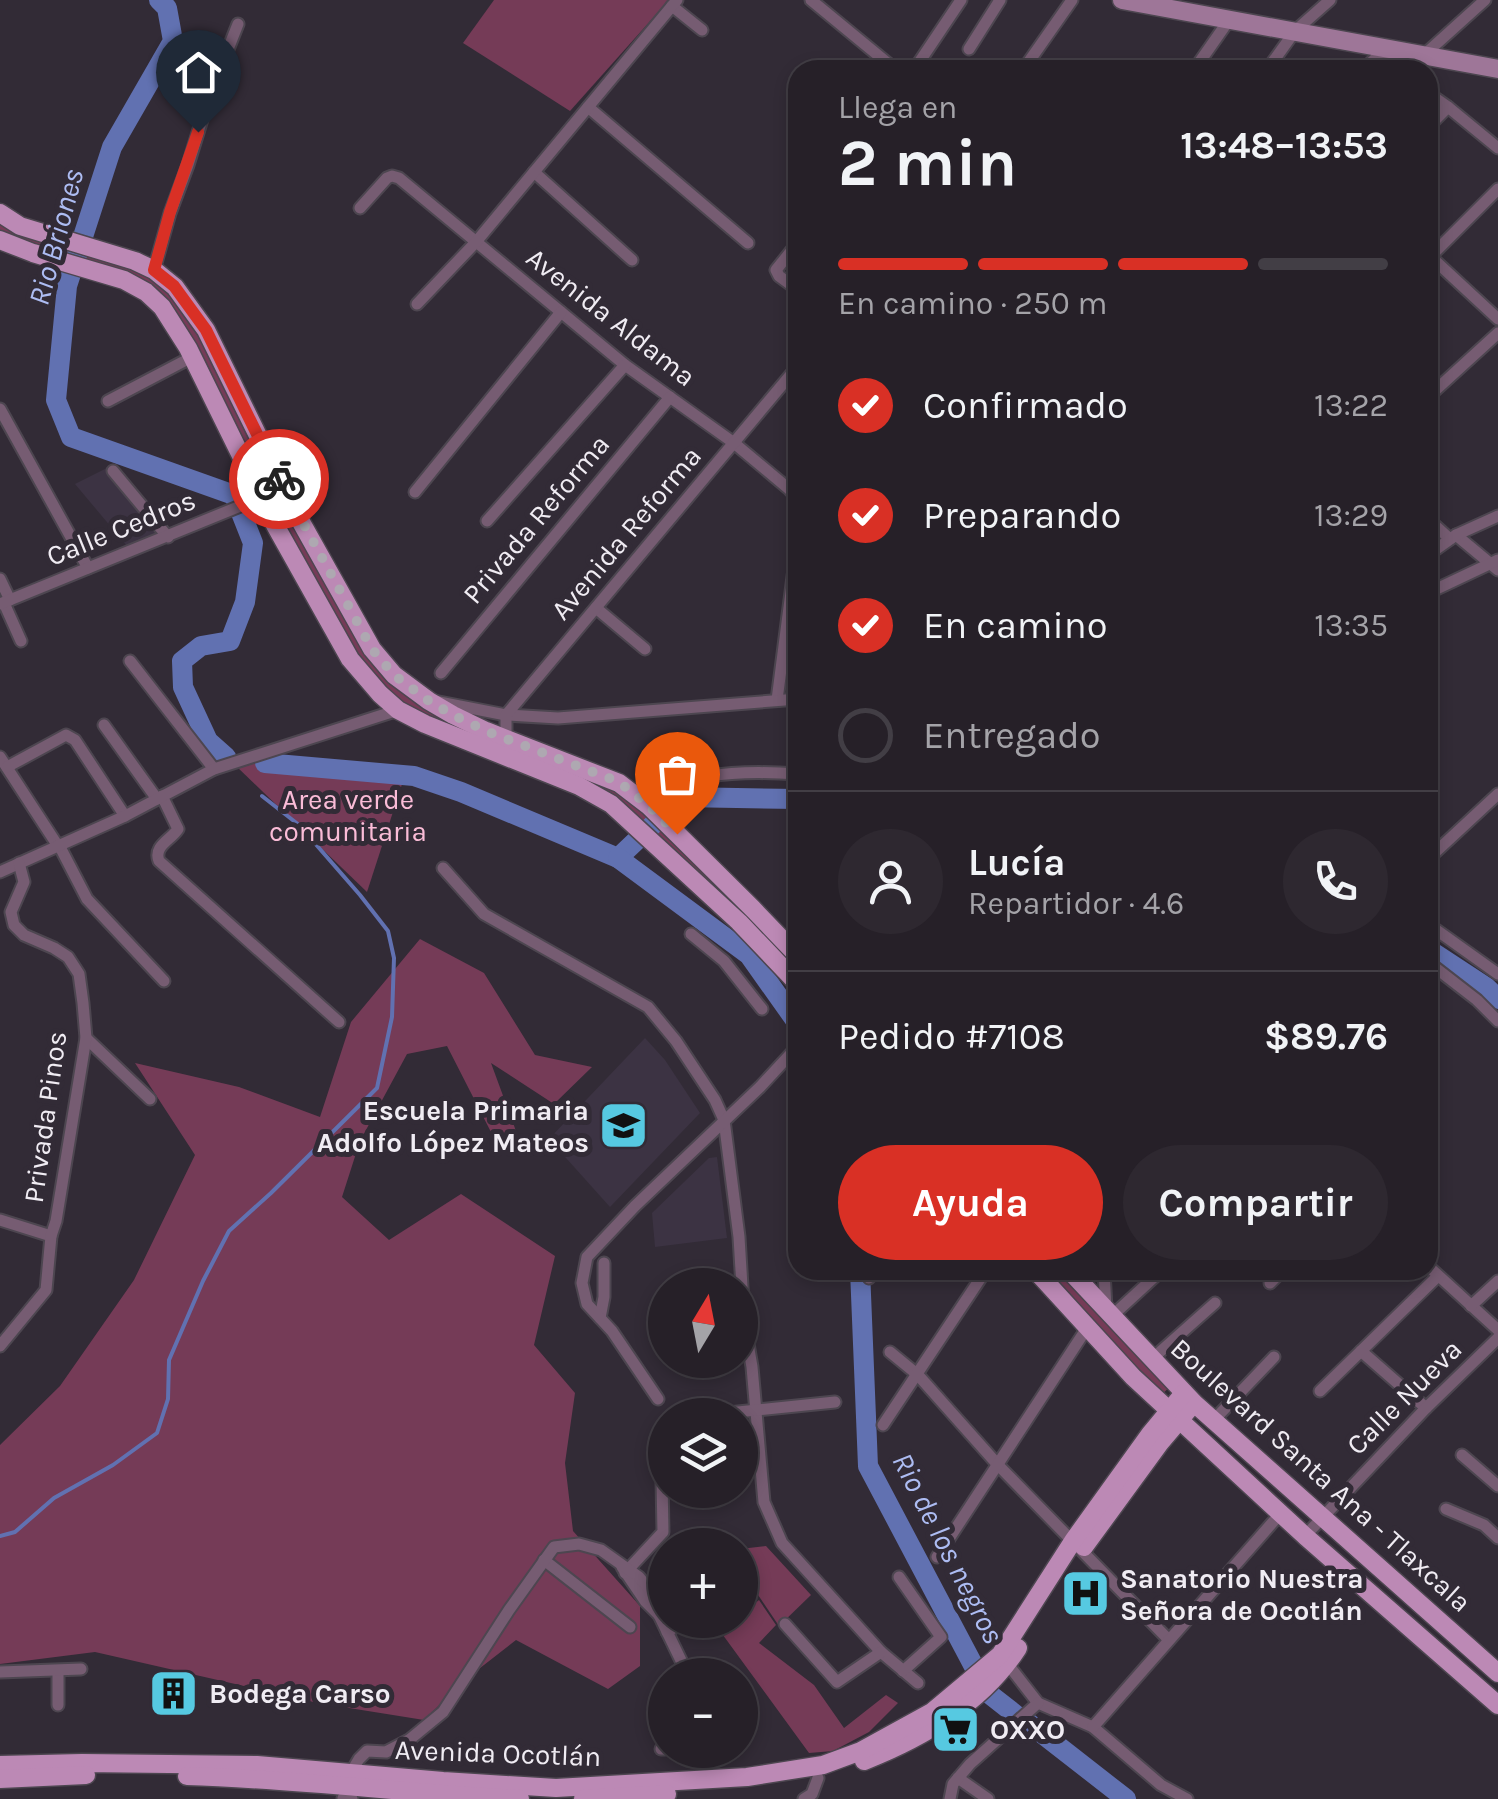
<!DOCTYPE html>
<html lang="es">
<meta charset="utf-8">
<style>
body{margin:0;font-family:Karla,sans-serif;background:#2e2830;color:#f1f3f6;height:100vh;display:flex;flex-direction:column;font-size:38px;white-space:nowrap}
*{box-sizing:border-box;margin:0}
p{font-size:32px;color:#a4a3a8}
.icon{flex:none;width:55px;height:55px;fill:none;stroke:currentColor;stroke-width:2;stroke-linecap:round;stroke-linejoin:round}
.map{position:relative;flex:1;overflow:hidden}
.drawer{position:absolute;left:788px;top:60px;width:650px;height:1220px;display:flex;flex-direction:column;background:#262028;border-radius:30px;box-shadow:0 5px 15px #0003,0 0 0 2px #423e45}
.drawer>*{flex:none}
.needle{width:65px;rotate:10deg}
.controls{position:absolute;left:648px;top:1268px;display:grid;gap:20px}
.controls a{display:grid;place-items:center;width:110px;height:110px;border-radius:50%;background:#262028;box-shadow:0 5px 15px #0003,0 0 0 2px #423e45;font-size:50px}
.pin{position:absolute;display:grid;place-items:center;width:85px;height:85px;color:#fff;margin:-102px -42px;border-radius:50% 50% 50% 0;rotate:-45deg;box-shadow:0 0 10px #0007}
.pin .icon{rotate:45deg}
.courier{position:absolute;display:grid;place-items:center;width:100px;height:100px;margin:-50px;border:8px solid #d93025;border-radius:50%;background:#fff;color:#222;box-shadow:0 2px 12px #0007}
.summary em{font-style:normal;font-weight:700}
.summary div{display:flex;flex-direction:column-reverse}
.summary{display:flex;align-items:center;justify-content:space-between;height:170px;padding:0 50px}
h1{font-size:65px;font-weight:700;line-height:75px}
.bar{display:grid;grid-template-columns:repeat(4,1fr);gap:15px 10px;align-content:center;height:120px;padding:0 50px}
.bar i{height:12px;border-radius:8px;background:#423e45}
.bar .active{background:#d93025}
.bar p{grid-column:span 4}
.line{display:flex;align-items:center;gap:25px;padding:0 50px;border-top:2px solid #423e45}
.line div{flex:1}
.round{display:grid;place-items:center;flex:none;width:105px;height:105px;border-radius:52px;background:#2e2830}
ol{padding:0 50px;list-style:none}
li{display:flex;align-items:center;gap:30px;height:110px}
li p{margin-inline-start:auto}
li .icon{padding:10px;border-radius:50%;background:#d93025;color:#fff;stroke-width:4}
li:last-child{color:#a4a3a8}
li i{width:55px;height:55px;border:5px solid #423e45;border-radius:50%}
.button{display:flex;gap:20px;margin-top:auto;padding:20px 50px}
.button a{flex:1;height:115px;border-radius:60px;background:#d93025;color:#fff;font-size:40px;font-weight:700;line-height:115px;text-align:center}
.button a+a{background:#2e2830;color:#f1f3f6}
.map>svg:first-child{display:block}
.built{fill:#3c3343}
.green{fill:#753b57}
.lines{fill:none;stroke-linecap:round;stroke-linejoin:round}
.stream{stroke:#6171b1;stroke-width:4}
.river{stroke:#6171b1;stroke-width:20}
.minor-casing{stroke:#4d4650;stroke-width:15}
.secondary-casing{stroke:#4d4650;stroke-width:21}
.primary-casing{stroke:#4d4650;stroke-width:21}
.minor{stroke:#765c72;stroke-width:11}
.secondary{stroke:#9e7698;stroke-width:18}
.primary{stroke:#bc89b5;stroke-width:18}
.done{stroke:#aea8b1;stroke-width:10;stroke-dasharray:0 18}
.route{stroke:#d93025;stroke-width:12}
.labels{text-anchor:middle;dominant-baseline:central;stroke-width:10;stroke-linejoin:round;paint-order:stroke}
.street-label{font-size:28px;fill:#f0ecf3;stroke:#322b36}
.park-label{font-size:28px;fill:#fabcd7;stroke:#322b36}
.poi-label{font-size:28px;font-weight:bold;fill:#f0ecf3;stroke:#322b36;text-anchor:start}
.water-label{font-size:30px;font-style:italic;fill:#adbcf2;stroke:#322b36}
</style>
<div class="map">
<svg width="1498" height="1799" viewBox="0 0 1498 1799">
<rect width="100%" height="100%" fill="#322b36"/>
<g class="built">
<path d="M107,468L162,534L127,546L75,484Z"/>
<path d="M645,1038L665,1060L700,1113L610,1207L549,1139Z"/>
<path d="M717,1157L727,1238L655,1247L652,1213L709,1158Z"/>
</g>
<g class="green">
<path d="M494,0H669L570,111L463,43Z"/>
<path d="M0,221L131,268L163,287L200,337L285,508L274,514L164,306L0,233Z"/>
<path d="M295,519L368,648L414,694L598,775L719,876L706,890L623,811L461,736L401,703L355,655L280,526Z"/>
<path d="M244,762L404,778L367,892L235,765Z"/>
<path d="M420,939L484,973L535,1055L592,1067L554,1104L491,1063L520,1142L493,1136L447,1046L407,1054L360,1141L342,1197L389,1240L461,1194L555,1256L534,1345L575,1393L565,1463L573,1531L640,1606V1666L608,1689L516,1640L466,1679L424,1720L318,1703L95,1652L0,1664V1445L60,1386L134,1280L195,1155L135,1063L239,1087L320,1117L351,1022Z"/>
<path d="M1046,1270H1060L1099,1314L1171,1386L1161,1395Z"/>
<path d="M766,1546L811,1595L779,1626L740,1568V1549Z"/>
<path d="M759,1600L776,1625L759,1643L814,1685L844,1728L886,1695L898,1703L869,1732L833,1751L809,1753L720,1631L734,1620H740V1615Z"/>
</g>
<g class="lines">
<path class="stream" d="M0,1536L15,1532L54,1498L113,1465L157,1433L168,1399L169,1360L203,1281L229,1231L271,1193L377,1088L392,1017L394,958L388,931L360,895L299,825L262,796"/>
<g class="river">
<path d="M159,0L167,8L173,41L112,147L67,286L56,400L71,437L234,495L253,543L245,602L230,641L201,646L182,661L183,687L208,741L226,757"/>
<path d="M265,763L414,776L461,792L618,858L682,797L798,799"/>
<path d="M618,858L749,955L798,1024"/>
<path d="M1428,949L1486,987L1498,999"/>
<path d="M860,1270L868,1466L988,1693L1016,1715"/>
<path d="M1026,1721L1126,1799"/>
</g>
<defs>
<g id="minor">
<path d="M811,0L896,70"/>
<path d="M672,6L702,30"/>
<path d="M1373,46L1378,56L1395,70"/>
<path d="M969,49L1000,0"/>
<path d="M1424,55L1485,0"/>
<path d="M914,70L961,0"/>
<path d="M1023,70L1072,0"/>
<path d="M1194,70L1229,20"/>
<path d="M1267,70L1295,31L1330,0"/>
<path d="M1363,70L1378,56"/>
<path d="M1428,93L1448,107L1498,148"/>
<path d="M588,107L748,243"/>
<path d="M1428,127L1448,107"/>
<path d="M534,172L632,260"/>
<path d="M360,208L387,178L392,176L399,178L625,365L734,443L789,489L798,499"/>
<path d="M792,250L776,270L779,276L798,290"/>
<path d="M1430,256L1498,319"/>
<path d="M1428,259L1498,189"/>
<path d="M154,270L170,213L188,165L208,100L238,24"/>
<path d="M417,304L476,242L677,0"/>
<path d="M1428,397L1498,333"/>
<path d="M108,401L192,357"/>
<path d="M0,409L88,568"/>
<path d="M113,471L168,537"/>
<path d="M415,492L561,312"/>
<path d="M1428,519L1450,539"/>
<path d="M487,521L625,365"/>
<path d="M1456,535L1498,570"/>
<path d="M1428,555L1456,535L1498,516"/>
<path d="M0,579L10,600"/>
<path d="M1428,593L1498,560"/>
<path d="M4,603L21,641"/>
<path d="M0,604L260,498"/>
<path d="M596,608L645,649"/>
<path d="M130,661L214,769"/>
<path d="M441,673L670,397"/>
<path d="M777,700L798,538"/>
<path d="M434,701L506,715L558,718L798,699"/>
<path d="M104,725L157,799"/>
<path d="M506,737V715L798,366"/>
<path d="M0,757L58,846"/>
<path d="M7,767L66,735L75,740L125,816"/>
<path d="M667,785C710,772 753,771 798,774"/>
<path d="M162,796L178,829C171,840 153,846 159,861L339,1022"/>
<path d="M59,845L87,899L164,981"/>
<path d="M1428,859L1498,794"/>
<path d="M443,868L484,914L648,1007L676,1041L715,1100L724,1120L739,1237L744,1320L752,1367L764,1502L782,1543L881,1652L918,1683"/>
<path d="M0,872L125,816L214,769L398,710"/>
<path d="M1428,924L1498,974"/>
<path d="M691,934L724,961L762,1009"/>
<path d="M1428,962L1477,1000L1498,1021"/>
<path d="M86,1038L150,1099"/>
<path d="M0,1220L51,1236"/>
<path d="M1428,1266L1498,1330"/>
<path d="M1104,1270L1106,1309"/>
<path d="M869,1278L870,1270"/>
<path d="M1270,1283L1283,1270"/>
<path d="M1471,1306L1498,1281"/>
<path d="M1112,1316L1162,1270"/>
<path d="M600,1318L604,1297V1263"/>
<path d="M0,1346L46,1290L51,1236L56,1221L86,1038L83,1003L79,974L68,957L54,948L24,935L14,925L11,912L24,882L19,863"/>
<path d="M1361,1351L1426,1408"/>
<path d="M890,1352L918,1375L998,1465L1168,1639"/>
<path d="M1152,1359L1215,1303"/>
<path d="M1320,1391L1438,1276"/>
<path d="M658,1399L612,1331L587,1304L582,1283L587,1257L635,1206L760,1087L798,1046"/>
<path d="M709,1415L835,1402"/>
<path d="M1213,1421L1274,1357"/>
<path d="M883,1425L986,1270"/>
<path d="M1462,1455L1498,1486"/>
<path d="M1446,1509L1484,1525L1498,1538"/>
<path d="M1305,1536L1426,1408L1498,1338"/>
<path d="M937,1557L1087,1328"/>
<path d="M544,1560L630,1627"/>
<path d="M622,1567L645,1601L659,1615"/>
<path d="M625,1573L663,1532L661,1428"/>
<path d="M899,1577L941,1637L903,1671"/>
<path d="M785,1624L837,1682L881,1652"/>
<path d="M667,1632L686,1620"/>
<path d="M1003,1658L1038,1703L1093,1727L1161,1785L1187,1799"/>
<path d="M58,1671V1705"/>
<path d="M0,1672L81,1669"/>
<path d="M1093,1727L1280,1514"/>
<path d="M661,1749H665"/>
<path d="M350,1774L359,1759L367,1751L386,1752L409,1740L443,1712L509,1610L554,1547L579,1544L601,1550L639,1577L655,1596L659,1615L688,1675"/>
<path d="M958,1778L988,1799"/>
<path d="M343,1798L352,1799"/>
<path d="M804,1799L812,1794L818,1778"/>
<path d="M950,1799L953,1784L970,1764L1038,1703"/>
</g>
<path id="secondary" d="M1122,0L1498,69"/>
<g id="primary">
<path d="M0,213L20,226L135,261L154,270L175,287L206,330L296,513L372,649L394,675L429,701L453,715L486,731L619,783L649,806L753,909L798,956"/>
<path d="M0,240L33,253L124,280L146,292L162,307L188,348L275,525L350,659L380,694L398,710L425,724L579,786L611,804L739,922L798,984"/>
<path d="M1035,1270L1133,1377L1305,1536L1498,1705"/>
<path d="M1069,1270L1194,1403L1498,1673"/>
<path d="M1084,1547L1160,1443L1194,1403"/>
<path d="M864,1761C923,1738 983,1702 1018,1648"/>
<path d="M0,1765L82,1763L257,1765L443,1781L556,1788L747,1777L823,1765L861,1751L932,1712L1000,1655L1073,1541L1150,1434L1184,1393"/>
<path d="M187,1776C298,1779 409,1794 520,1799"/>
<path d="M0,1779L86,1775"/>
<path d="M583,1799L667,1794"/>
</g>
</defs>
<use href="#minor" class="minor-casing"/>
<use href="#secondary" class="secondary-casing"/>
<use href="#primary" class="primary-casing"/>
<use href="#minor" class="minor"/>
<use href="#secondary" class="secondary"/>
<use href="#primary" class="primary"/>
</g>
<g class="lines">
<path class="done" d="M279,479L372,649L394,675L429,701L453,715L486,731L619,782L649,806L677,834"/>
<path class="route" d="M198,132L170,212L154,270L174,286L206,330L279,479"/>
</g>
<defs>
<symbol id="school-square" viewBox="-11 -11 22 22"><rect x="-9" y="-9" width="18" height="18" rx="4" fill="#56c9e1" stroke="#322b36"/><path d="M0-5L7-2L0 1L-7-2ZM-4 1L0 2.5L4 1V4Q0 6-4 4Z" fill="#111"/></symbol>
<symbol id="hospital-square" viewBox="-11 -11 22 22"><rect x="-9" y="-9" width="18" height="18" rx="4" fill="#56c9e1" stroke="#322b36"/><path d="M-5-5h3v3.5h4V-5h3V5h-3V1.5h-4V5h-3Z" fill="#111"/></symbol>
<symbol id="building-square" viewBox="-11 -11 22 22"><rect x="-9" y="-9" width="18" height="18" rx="4" fill="#56c9e1" stroke="#322b36"/><path d="M-4-6H4V6H1V3H-1V6H-4ZM-2.5-4.3h1.7v1.8h-1.7ZM.8-4.3h1.7v1.8H.8ZM-2.5-1h1.7V.8h-1.7ZM.8-1h1.7V.8H.8Z" fill="#111"/></symbol>
<symbol id="supermarket-square" viewBox="-11 -11 22 22"><rect x="-9" y="-9" width="18" height="18" rx="4" fill="#56c9e1" stroke="#322b36"/><path d="M-6-5.5h2.5l.6 2H6L4.5 2H-2.5L-4.4-4H-6ZM-1.5 3.2a1.3 1.3 0 1 0 .1 0ZM3 3.2a1.3 1.3 0 1 0 .1 0Z" fill="#111"/></symbol>
</defs>
<g fill-rule="evenodd">
<use href="#school-square" x="596" y="1098" width="55" height="55"/>
<use href="#hospital-square" x="1058" y="1566" width="55" height="55"/>
<use href="#building-square" x="146" y="1666" width="55" height="55"/>
<use href="#supermarket-square" x="928" y="1702" width="55" height="55"/>
</g>
<g class="labels">
<g class="street-label">
<text transform="translate(611 317) rotate(38)">Avenida Aldama</text>
<text transform="translate(536 519) rotate(-50)">Privada Reforma</text>
<text transform="translate(121 528) rotate(-22)">Calle Cedros</text>
<text transform="translate(626 533) rotate(-50)">Avenida Reforma</text>
<text transform="translate(45 1117) rotate(-82)">Privada Pinos</text>
<text transform="translate(1404 1397) rotate(-45)">Calle Nueva</text>
<text transform="translate(1321 1475) rotate(42)">Boulevard Santa Ana - Tlaxcala</text>
<text transform="translate(498 1753) rotate(2)">Avenida Ocotlán</text>
</g>
<g class="park-label">
<text x="348" y="799">Area verde<tspan x="348" dy="32">comunitaria</tspan></text>
</g>
<g class="poi-label">
<text x="589" y="1110" text-anchor="end">Escuela Primaria<tspan x="589" dy="32">Adolfo López Mateos</tspan></text>
<text x="1120" y="1578">Sanatorio Nuestra<tspan x="1120" dy="32">Señora de Ocotlán</tspan></text>
<text x="209" y="1693">Bodega Carso</text>
<text x="990" y="1729">OXXO</text>
</g>
<g class="water-label">
<text transform="translate(56 237) rotate(-75)">Rio Briones</text>
<text transform="translate(948 1548) rotate(63)">Rio de los negros</text>
</g>
</g>
</svg>
<div class="controls">
<a><svg class="needle" viewBox="-14 -14 28 28"><path d="M0-13l5 13h-10z" fill="#e53935"/><path d="M0 13l5-13h-10z" fill="#a4a3a8"/></svg></a>
<a><svg class="icon" aria-label="layers" viewBox="0 0 24 24"><path d="M12 4l9 5-9 5-9-5zM3 14l9 5 9-5"/></svg></a>
<a>+</a>
<a>−</a>
</div>
<div class="pin" style="left:677px;top:834px;background:#ea580c"><svg class="icon" aria-label="bag" viewBox="0 0 24 24"><path d="M5 8h14l-1 12H6zM9 8a3 3 0 0 1 6 0"/></svg></div>
<div class="pin" style="left:198px;top:132px;background:#1f2937"><svg class="icon" aria-label="home" viewBox="0 0 24 24"><path d="M3 11l9-7 9 7M6 9v11h12V9"/></svg></div>
<div class="courier" style="left:279px;top:479px"><svg class="icon" aria-label="bike" viewBox="0 0 24 24"><circle cx="6" cy="16" r="4"/><circle cx="18" cy="16" r="4"/><path d="M6 16l4-8h5l3 8M10 8l3 8H6M13 5h3"/></svg></div>
<section class="drawer">
<div class="summary"><div><h1>2 min</h1><p>Llega en</p></div><em>13:48–13:53</em></div>
<div class="bar"><i class="active"></i><i class="active"></i><i class="active"></i><i></i><p>En camino · 250 m</p></div>
<ol>
<li><svg class="icon" aria-label="check" viewBox="0 0 24 24"><path d="M5 12l5 5 9-10"/></svg>Confirmado<p>13:22</p></li>
<li><svg class="icon" aria-label="check" viewBox="0 0 24 24"><path d="M5 12l5 5 9-10"/></svg>Preparando<p>13:29</p></li>
<li><svg class="icon" aria-label="check" viewBox="0 0 24 24"><path d="M5 12l5 5 9-10"/></svg>En camino<p>13:35</p></li>
<li><i></i>Entregado</li>
</ol>
<div class="line" style="height:180px"><a class="round"><svg class="icon" aria-label="person" viewBox="0 0 24 24"><circle cx="12" cy="8" r="4"/><path d="M4 21q1-7 8-7t8 7"/></svg></a><div><b>Lucía</b><p>Repartidor · 4.6</p></div><a class="round"><svg class="icon" aria-label="phone" viewBox="0 0 24 24"><path d="M5 4h4l2 5-3 2q2 4 5 5l2-3 5 2v4C11 20 4 13 5 4z"/></svg></a></div>
<div class="line" style="height:130px"><div>Pedido #7108</div><b>$89.76</b></div>
<div class="button"><a>Ayuda</a><a>Compartir</a></div>
</section>
</div>
